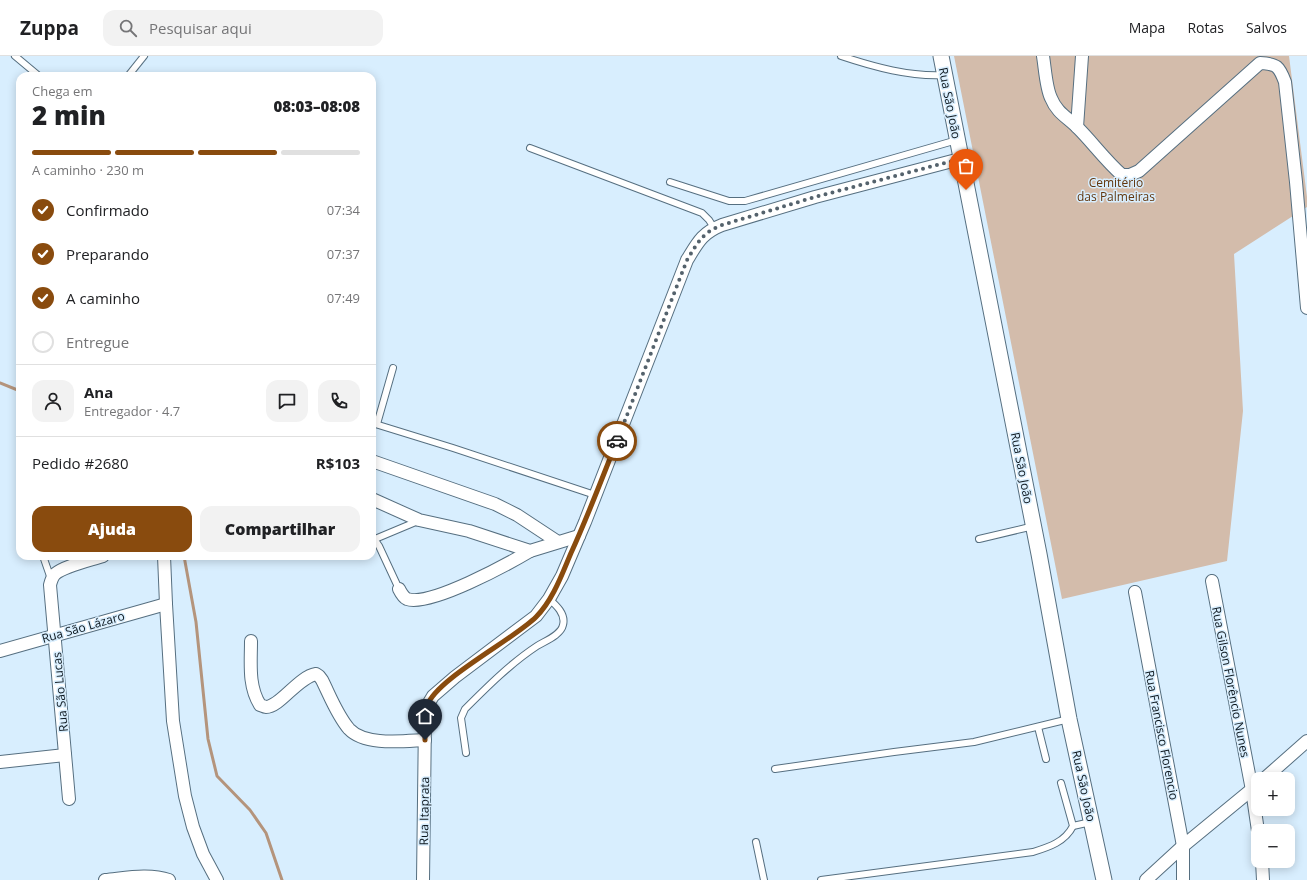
<!DOCTYPE html>
<html lang="pt">
<meta charset="utf-8">
<style>
body{margin:0;font-family:"Open Sans",sans-serif;background:#f2f2f2;color:#202124;height:100vh;display:flex;flex-direction:column;font-size:15px;white-space:nowrap}
*{box-sizing:border-box;margin:0}
p{font-size:13px;color:#757577}
.icon{flex:none;width:22px;height:22px;fill:none;stroke:currentColor;stroke-width:2;stroke-linecap:round;stroke-linejoin:round}
.map{position:relative;flex:1;overflow:hidden}
.side{position:absolute;left:16px;top:16px;width:360px;height:488px;display:flex;flex-direction:column;background:#fff;border-radius:12px;box-shadow:0 2px 10px #0003}
.side>*{flex:none}
.fabs{position:absolute;left:1251px;top:716px;display:grid;gap:8px}
.fabs a{display:grid;place-items:center;width:44px;height:44px;border-radius:8px;background:#fff;box-shadow:0 2px 10px #0003;font-size:20px}
.pin{position:absolute;display:grid;place-items:center;width:34px;height:34px;color:#fff;margin:-41px -17px;border-radius:50% 50% 50% 0;rotate:-45deg;box-shadow:0 0 4px #0007}
.pin .icon{rotate:45deg}
.courier{position:absolute;display:grid;place-items:center;width:40px;height:40px;margin:-20px;border:3px solid #894b0e;border-radius:50%;background:#fff;color:#222;box-shadow:0 1px 5px #0007}
.summary em{font-style:normal;font-weight:800}
.summary div{display:flex;flex-direction:column-reverse}
.summary{display:flex;align-items:center;justify-content:space-between;height:68px;padding:0 16px}
h1{font-size:26px;font-weight:800;line-height:30px}
.bar{display:grid;grid-template-columns:repeat(4,1fr);gap:6px 4px;align-content:center;height:48px;padding:0 16px}
.bar i{height:5px;border-radius:3px;background:#e0e0e0}
.bar .current{background:#894b0e}
.bar p{grid-column:span 4}
.line{display:flex;align-items:center;gap:10px;padding:0 16px;border-top:1px solid #e0e0e0}
.line div{flex:1}
.round{display:grid;place-items:center;flex:none;width:42px;height:42px;border-radius:12px;background:#f2f2f2}
ol{padding:0 16px;list-style:none}
li{display:flex;align-items:center;gap:12px;height:44px}
li p{margin-inline-start:auto}
li .icon{padding:4px;border-radius:50%;background:#894b0e;color:#fff;stroke-width:4}
li:last-child{color:#757577}
li i{width:22px;height:22px;border:2px solid #e0e0e0;border-radius:50%}
.button{display:flex;gap:8px;margin-top:auto;padding:8px 16px}
.button a{flex:1;height:46px;border-radius:12px;background:#894b0e;color:#fff;font-size:16px;font-weight:800;line-height:46px;text-align:center}
.button a+a{background:#f2f2f2;color:#202124}
header{display:flex;align-items:center;gap:24px;box-sizing:border-box;height:56px;padding:0 20px;background:#fff;border-bottom:1px solid #e0e0e0}
header strong{font-size:19px}
nav{display:flex;gap:22px;margin-inline-start:auto;font-size:14px}
.search{width:280px;height:36px;background:#f2f2f2;display:flex;align-items:center;gap:10px;box-sizing:border-box;padding:0 14px;border-radius:12px;color:#757577;font-size:15px}
.map>svg:first-child{display:block}
.green{fill:#d3bcab}
.lines{fill:none;stroke-linecap:round;stroke-linejoin:round}
.stream{stroke:#b4947c;stroke-width:3}
.service-casing{stroke:#566f80;stroke-width:8}
.minor-casing{stroke:#566f80;stroke-width:14}
.tertiary-casing{stroke:#566f80;stroke-width:17}
.service{stroke:#fff;stroke-width:6}
.minor{stroke:#fff;stroke-width:12}
.tertiary{stroke:#fff;stroke-width:15}
.done{stroke:#54626c;stroke-width:4;stroke-dasharray:0 7.2}
.route{stroke:#894b0e;stroke-width:5}
.labels{text-anchor:middle;dominant-baseline:central;stroke-width:3;stroke-linejoin:round;paint-order:stroke}
.street-label{font-size:12px;fill:#0d171e;stroke:#d8eefe}
.park-label{font-size:12px;fill:#62360d;stroke:#d8eefe}
</style>
<header>
<strong>Zuppa</strong>
<div class="search"><svg class="icon" aria-label="search" viewBox="0 0 24 24"><circle cx="10" cy="10" r="6"/><path d="M15 15l6 6"/></svg>Pesquisar aqui</div>
<nav><a>Mapa</a><a>Rotas</a><a>Salvos</a></nav>
</header>
<div class="map">
<svg width="1307" height="824" viewBox="0 0 1307 824">
<rect width="100%" height="100%" fill="#d8eefe"/>
<path class="green" d="M954,0H1289L1307,141V151L1234,198L1243,355L1227,505L1062,543Z"/>
<g class="lines">
<g class="stream">
<path d="M0,327L20,335"/>
<path d="M184,500L196,566L208,683L217,720L250,754L266,777L282,824"/>
</g>
<defs>
<g id="service">
<path d="M15,0L39,20"/>
<path d="M841,0C874,11 910,21 945,19"/>
<path d="M128,20L144,0"/>
<path d="M530,92L702,157L709,164L714,172"/>
<path d="M670,126L729,145H745L957,84"/>
<path d="M372,367L453,392L595,439"/>
<path d="M377,368L393,312"/>
<path d="M372,480L379,490L399,533"/>
<path d="M375,483L418,465"/>
<path d="M979,483L1034,470"/>
<path d="M43,500L51,523"/>
<path d="M1038,671L1046,703"/>
<path d="M466,697L461,662L465,653C487,631 511,607 537,590C545,585 561,579 563,569C566,558 556,549 549,543"/>
<path d="M775,713L894,696L974,686L1069,663"/>
<path d="M1073,770L1091,766"/>
<path d="M756,786L764,824"/>
<path d="M821,824L1033,796C1049,791 1065,786 1073,770L1061,727"/>
</g>
<g id="minor">
<path d="M1043,0C1045,12 1046,32 1051,42C1057,57 1067,61 1078,72C1093,87 1105,104 1122,119H1130L1139,115L1260,7C1277,8 1279,10 1285,26L1296,126L1307,252"/>
<path d="M1077,71L1082,0"/>
<path d="M372,405L495,448L517,459L558,486"/>
<path d="M372,443L419,464L469,475L530,495L579,480"/>
<path d="M164,500L166,548L173,665L185,740L193,771L203,798L217,824"/>
<path d="M1212,525L1252,734L1258,775"/>
<path d="M399,533C401,537 403,541 407,543C430,551 508,508 530,495"/>
<path d="M1135,536L1183,790V824"/>
<path d="M251,585C251,607 248,630 260,649C260,649 265,651 266,651C280,651 298,621 316,618L319,620L322,624C330,640 337,659 349,673C365,690 403,685 425,684"/>
<path d="M0,595L166,548"/>
<path d="M0,706L65,699"/>
<path d="M1264,723L1307,685"/>
<path d="M69,743L50,529C51,525 52,521 55,518C64,510 91,504 103,500"/>
<path d="M1262,805L1263,824"/>
<path d="M105,824C126,822 149,817 169,824"/>
<path d="M423,824L425,663L427,650L433,640L455,621L536,560L549,543L562,520L585,466L687,204C698,186 702,177 722,169L815,141L960,103"/>
<path d="M1146,824L1183,790L1256,730"/>
</g>
<path id="tertiary" d="M941,0L1039,498L1069,663L1104,824"/>
</defs>
<use href="#service" class="service-casing"/>
<use href="#minor" class="minor-casing"/>
<use href="#tertiary" class="tertiary-casing"/>
<use href="#service" class="service"/>
<use href="#minor" class="minor"/>
<use href="#tertiary" class="tertiary"/>
</g>
<g class="lines">
<path class="done" d="M617,385L687,204C698,186 702,177 722,169L815,141L960,103L966,134"/>
<path class="route" d="M425,684C425,673 424,661 427,650C436,623 513,584 536,561C553,544 562,518 571,497C588,460 602,422 617,385"/>
</g>
<g class="labels">
<g class="street-label">
<text transform="translate(950 47) rotate(79)">Rua São João</text>
<text transform="translate(1022 412) rotate(79)">Rua São João</text>
<text transform="translate(83 571) rotate(-16)">Rua São Lázaro</text>
<text transform="translate(1231 626) rotate(79)">Rua Gilson Florêncio Nunes</text>
<text transform="translate(60 636) rotate(-95)">Rua São Lucas</text>
<text transform="translate(1162 679) rotate(79)">Rua Francisco Florencio</text>
<text transform="translate(1084 730) rotate(78)">Rua São João</text>
<text transform="translate(424 755) rotate(-89)">Rua Itaprata</text>
</g>
<g class="park-label">
<text x="1116" y="126">Cemitério<tspan x="1116" dy="14">das Palmeiras</tspan></text>
</g>
</g>
</svg>
<div class="fabs">
<a>+</a>
<a>−</a>
</div>
<div class="pin" style="left:966px;top:134px;background:#ea580c"><svg class="icon" aria-label="bag" viewBox="0 0 24 24"><path d="M5 8h14l-1 12H6zM9 8a3 3 0 0 1 6 0"/></svg></div>
<div class="pin" style="left:425px;top:684px;background:#1f2937"><svg class="icon" aria-label="home" viewBox="0 0 24 24"><path d="M3 11l9-7 9 7M6 9v11h12V9"/></svg></div>
<div class="courier" style="left:617px;top:385px"><svg class="icon" aria-label="car" viewBox="0 0 24 24"><path d="M5 17H2v-5l4-1 3-4h7l3 4 3 1v5h-3M9 17h6M6 11h13"/><circle cx="7" cy="17" r="2"/><circle cx="17" cy="17" r="2"/></svg></div>
<section class="side">
<div class="summary"><div><h1>2 min</h1><p>Chega em</p></div><em>08:03–08:08</em></div>
<div class="bar"><i class="current"></i><i class="current"></i><i class="current"></i><i></i><p>A caminho · 230 m</p></div>
<ol>
<li><svg class="icon" aria-label="check" viewBox="0 0 24 24"><path d="M5 12l5 5 9-10"/></svg>Confirmado<p>07:34</p></li>
<li><svg class="icon" aria-label="check" viewBox="0 0 24 24"><path d="M5 12l5 5 9-10"/></svg>Preparando<p>07:37</p></li>
<li><svg class="icon" aria-label="check" viewBox="0 0 24 24"><path d="M5 12l5 5 9-10"/></svg>A caminho<p>07:49</p></li>
<li><i></i>Entregue</li>
</ol>
<div class="line" style="height:72px"><a class="round"><svg class="icon" aria-label="person" viewBox="0 0 24 24"><circle cx="12" cy="8" r="4"/><path d="M4 21q1-7 8-7t8 7"/></svg></a><div><b>Ana</b><p>Entregador · 4.7</p></div><a class="round"><svg class="icon" aria-label="chat" viewBox="0 0 24 24"><path d="M4 5h16v11H9l-5 4z"/></svg></a><a class="round"><svg class="icon" aria-label="phone" viewBox="0 0 24 24"><path d="M5 4h4l2 5-3 2q2 4 5 5l2-3 5 2v4C11 20 4 13 5 4z"/></svg></a></div>
<div class="line" style="height:52px"><div>Pedido #2680</div><b>R$103</b></div>
<div class="button"><a>Ajuda</a><a>Compartilhar</a></div>
</section>
</div>
